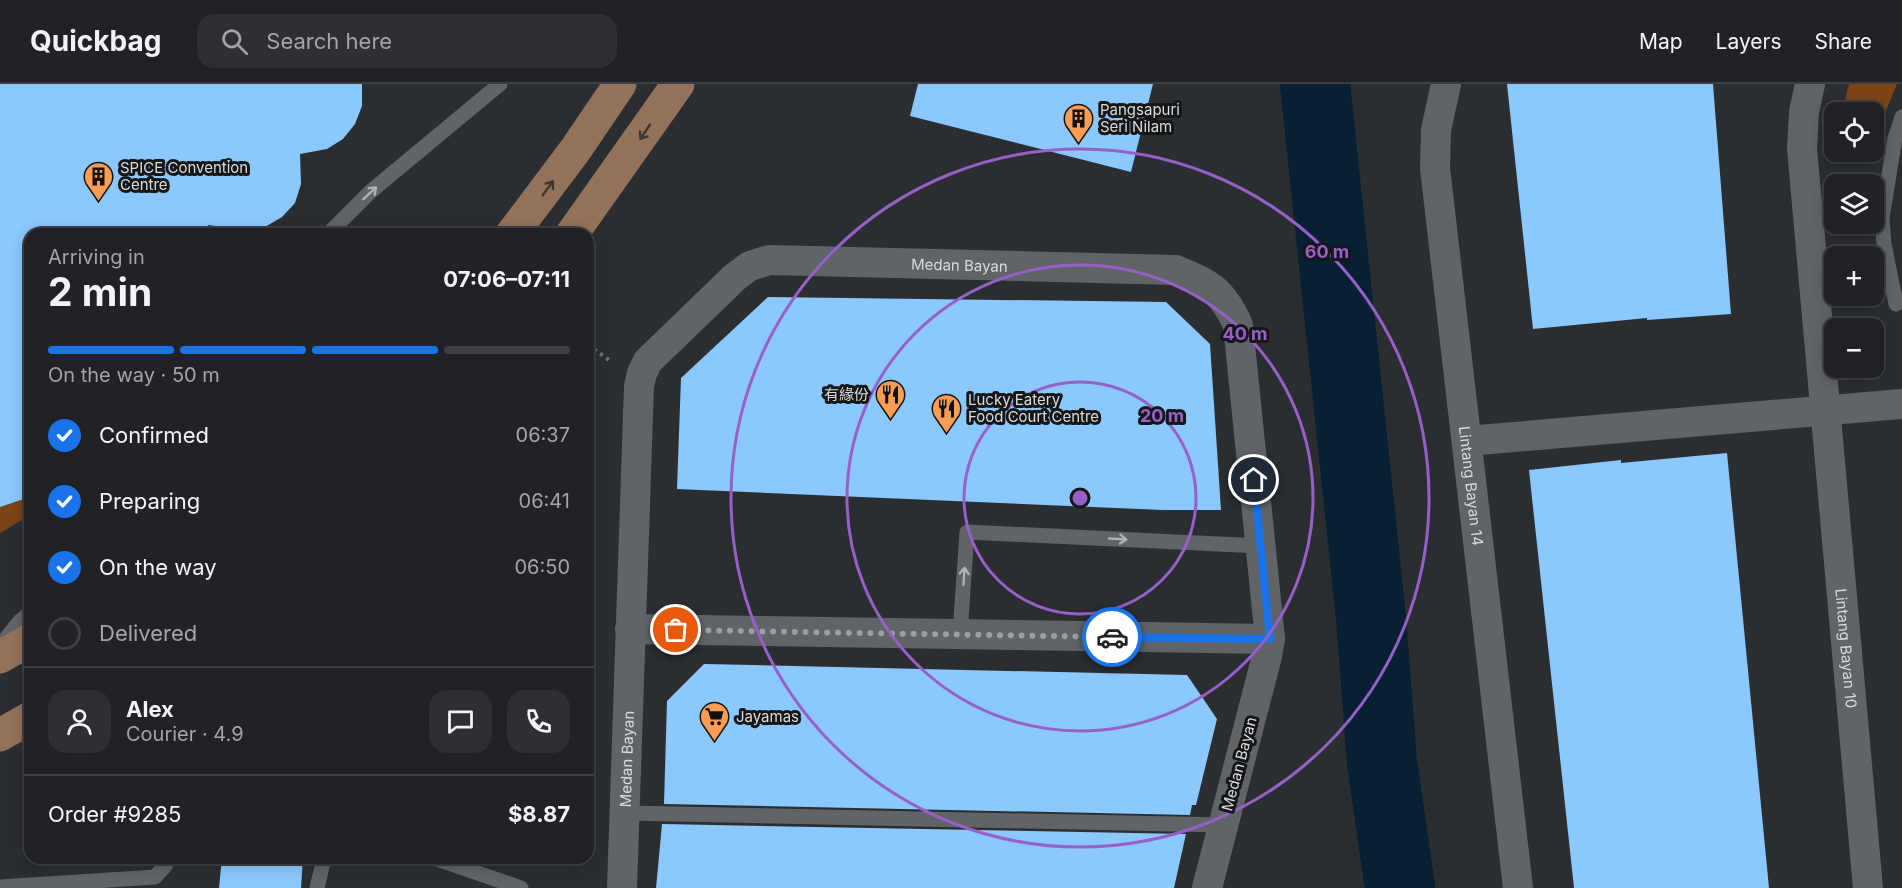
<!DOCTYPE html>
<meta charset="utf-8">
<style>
body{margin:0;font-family:Inter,"Noto Sans SC",sans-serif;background:#2d2f32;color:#f1f3f6;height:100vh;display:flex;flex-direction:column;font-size:22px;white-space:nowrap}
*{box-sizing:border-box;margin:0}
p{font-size:20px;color:#a2a4a7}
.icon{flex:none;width:33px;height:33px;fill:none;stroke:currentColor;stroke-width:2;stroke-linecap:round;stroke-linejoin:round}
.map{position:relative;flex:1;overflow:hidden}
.sheet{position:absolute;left:24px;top:144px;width:570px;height:636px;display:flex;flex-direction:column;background:#202225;border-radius:18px;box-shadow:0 3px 15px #0003,0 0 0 2px #3d3f42}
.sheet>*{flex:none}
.tools{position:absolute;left:1824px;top:18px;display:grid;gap:12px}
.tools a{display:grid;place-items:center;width:60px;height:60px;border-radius:12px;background:#202225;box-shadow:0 3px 15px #0003,0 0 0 2px #3d3f42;font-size:30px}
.pin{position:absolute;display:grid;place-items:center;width:51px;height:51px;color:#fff;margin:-26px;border:3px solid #fff;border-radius:50%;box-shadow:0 2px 6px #0007}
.courier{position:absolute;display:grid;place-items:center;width:60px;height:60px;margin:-30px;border:4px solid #1a73e8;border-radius:50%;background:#fff;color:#222;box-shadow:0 2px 8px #0007}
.headline em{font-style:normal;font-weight:700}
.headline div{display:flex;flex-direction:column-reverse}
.headline{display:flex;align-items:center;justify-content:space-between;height:102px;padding:0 24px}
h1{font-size:39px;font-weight:700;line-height:45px}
.bar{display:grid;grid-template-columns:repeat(4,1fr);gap:9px 6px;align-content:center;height:72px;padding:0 24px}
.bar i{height:8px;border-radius:4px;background:#3d3f42}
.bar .on{background:#1a73e8}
.bar p{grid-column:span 4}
.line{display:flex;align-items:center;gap:15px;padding:0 24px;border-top:2px solid #3d3f42}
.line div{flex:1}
.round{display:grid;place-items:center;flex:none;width:63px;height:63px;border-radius:18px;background:#2d2f32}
ol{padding:0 24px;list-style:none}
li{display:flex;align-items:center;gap:18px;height:66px}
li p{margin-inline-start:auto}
li .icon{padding:6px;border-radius:50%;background:#1a73e8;color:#fff;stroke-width:4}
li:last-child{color:#a2a4a7}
li i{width:33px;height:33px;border:3px solid #3d3f42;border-radius:50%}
header{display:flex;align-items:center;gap:36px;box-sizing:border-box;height:84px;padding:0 30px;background:#202225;border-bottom:2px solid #3d3f42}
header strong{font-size:28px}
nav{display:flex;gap:33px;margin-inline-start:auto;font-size:21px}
.search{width:420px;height:54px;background:#2d2f32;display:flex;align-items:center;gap:15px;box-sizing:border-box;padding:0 21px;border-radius:18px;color:#a2a4a7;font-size:22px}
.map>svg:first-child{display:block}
.green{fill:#7b4518}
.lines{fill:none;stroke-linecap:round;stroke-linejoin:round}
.river{stroke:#072034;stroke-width:70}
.building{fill:#8bc8fd}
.path{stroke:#707275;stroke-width:4;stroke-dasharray:3 4.5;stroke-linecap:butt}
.lane{stroke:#606467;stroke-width:15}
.street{stroke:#606467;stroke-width:30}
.primary{stroke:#92725a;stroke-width:33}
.oneway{stroke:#41362e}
.oneway2{stroke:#afb1b4}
.done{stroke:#9c9ea1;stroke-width:6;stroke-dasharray:0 10.8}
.route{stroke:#1a73e8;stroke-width:8}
.ring{fill:none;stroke:#9760c8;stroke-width:3}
.labels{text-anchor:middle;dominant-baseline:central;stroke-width:6;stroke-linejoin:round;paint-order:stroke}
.poi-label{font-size:15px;fill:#d9dbdd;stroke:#151617;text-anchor:start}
.street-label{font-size:15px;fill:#d9dbdd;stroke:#151617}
.centre{fill:#9760c8;stroke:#151617;stroke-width:3}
.ring-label{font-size:18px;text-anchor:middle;font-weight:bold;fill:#9760c8;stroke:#151617;stroke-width:6;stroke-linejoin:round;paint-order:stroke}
</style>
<header>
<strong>Quickbag</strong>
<div class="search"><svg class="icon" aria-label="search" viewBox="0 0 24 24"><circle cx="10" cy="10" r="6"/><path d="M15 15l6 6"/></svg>Search here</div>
<nav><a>Map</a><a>Layers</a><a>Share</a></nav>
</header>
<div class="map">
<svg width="1902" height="804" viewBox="0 0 1902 804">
<rect width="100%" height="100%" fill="#2b2e31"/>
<g class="green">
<path d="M1849,0H1897L1877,48L1874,50V28H1842Z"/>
<path d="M30,413V431L0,449V423Z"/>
</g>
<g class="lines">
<path class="river" d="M1315,0L1371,534L1382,678L1400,804"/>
</g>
<g class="building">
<path d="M0,0H362V22L355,40L343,55L327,65L300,70L301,100L295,119L282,133L265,143L246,146L208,141L210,150H30V413L0,423Z"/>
<path d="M918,0H1153L1131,88L910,32Z"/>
<path d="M1507,0H1713L1731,230L1647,236V234L1533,245Z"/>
<path d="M768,213L1166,218L1210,260L1221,426H1163L677,405L681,294Z"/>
<path d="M1727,369L1769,804H1574L1529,386L1621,376V379Z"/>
<path d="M704,580L1187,591L1217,635L1196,721H1192L1190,731L664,720L667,617Z"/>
<path d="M662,740L1186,750L1174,804H656Z"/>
<path d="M222,774H303L301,804H219Z"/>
</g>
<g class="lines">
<path class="path" d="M588,261L609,276"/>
<g class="lane">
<path d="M328,150L370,108L500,0"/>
<path d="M1896,220L1884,160L1882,134L1895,54L1902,33"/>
<path d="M960,550L967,448L1260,462"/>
<path d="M0,562L20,537L30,529"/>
<path d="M624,729L1223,741"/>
<path d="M434,774L521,804"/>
<path d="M0,803L155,793L165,782L168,774"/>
<path d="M317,804L324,774"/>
</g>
<g class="street">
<path id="s1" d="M1446,0L1436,46L1435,84L1518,804"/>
<path id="s2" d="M1810,0L1804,28L1802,64L1868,804"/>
<path d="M1467,357L1902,320"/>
<path d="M630,545L1270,555"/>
<path id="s3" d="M622,804L639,302L642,289L648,277L735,193L750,182L769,176L1176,186C1210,200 1222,206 1238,241L1270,555L1267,572L1207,804"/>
</g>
<g class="primary">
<path d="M512,150L576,65L620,0"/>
<path d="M572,150L678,0"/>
<path d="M0,573L30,556"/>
<path d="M0,651L30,634"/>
</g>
</g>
<defs><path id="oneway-shaft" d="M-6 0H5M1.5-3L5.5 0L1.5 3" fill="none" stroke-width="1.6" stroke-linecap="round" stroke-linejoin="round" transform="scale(1.5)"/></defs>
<g class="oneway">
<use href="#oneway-shaft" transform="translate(645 48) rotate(124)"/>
<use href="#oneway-shaft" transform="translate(548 104) rotate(-54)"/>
</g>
<g class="oneway2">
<use href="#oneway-shaft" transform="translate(370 109) rotate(-43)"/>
<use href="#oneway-shaft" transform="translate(1118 455) rotate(3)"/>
<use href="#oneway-shaft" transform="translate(964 492) rotate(-86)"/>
</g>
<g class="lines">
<path class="done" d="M676,546L1112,553"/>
<path class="route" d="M1112,553L1270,555L1254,396"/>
</g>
<g class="ring">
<circle cx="1080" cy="414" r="116"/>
<circle cx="1080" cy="414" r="233"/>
<circle cx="1080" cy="414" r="349"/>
</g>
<defs>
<symbol id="building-pin" viewBox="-11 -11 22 30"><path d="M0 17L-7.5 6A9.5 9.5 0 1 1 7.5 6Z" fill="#fc9d53" stroke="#151617"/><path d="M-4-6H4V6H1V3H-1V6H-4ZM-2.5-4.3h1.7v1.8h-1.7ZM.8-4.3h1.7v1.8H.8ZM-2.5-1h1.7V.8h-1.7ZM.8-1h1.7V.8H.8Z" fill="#111"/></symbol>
<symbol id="restaurant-pin" viewBox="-11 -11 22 30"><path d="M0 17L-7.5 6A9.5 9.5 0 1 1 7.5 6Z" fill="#fc9d53" stroke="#151617"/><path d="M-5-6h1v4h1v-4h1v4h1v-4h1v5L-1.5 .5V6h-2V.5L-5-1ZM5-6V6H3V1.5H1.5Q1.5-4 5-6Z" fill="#111"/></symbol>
<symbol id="supermarket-pin" viewBox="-11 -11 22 30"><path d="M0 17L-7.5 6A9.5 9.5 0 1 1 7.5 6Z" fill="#fc9d53" stroke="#151617"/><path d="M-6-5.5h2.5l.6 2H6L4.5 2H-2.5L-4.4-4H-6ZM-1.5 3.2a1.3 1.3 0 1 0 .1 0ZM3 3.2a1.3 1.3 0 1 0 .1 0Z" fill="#111"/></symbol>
</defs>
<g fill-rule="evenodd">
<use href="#building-pin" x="1062" y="18" width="33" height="45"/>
<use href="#building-pin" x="82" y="76" width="33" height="45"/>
<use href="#restaurant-pin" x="874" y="294" width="33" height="45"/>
<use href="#restaurant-pin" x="930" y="308" width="33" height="45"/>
<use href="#supermarket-pin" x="698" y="616" width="33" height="45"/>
</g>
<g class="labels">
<g class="poi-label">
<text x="1100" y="25">Pangsapuri<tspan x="1100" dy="17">Seri Nilam</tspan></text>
<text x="120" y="83">SPICE Convention<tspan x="120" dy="17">Centre</tspan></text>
<text x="869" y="310" text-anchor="end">有緣份</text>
<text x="968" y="315">Lucky Eatery<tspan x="968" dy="17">Food Court Centre</tspan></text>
<text x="736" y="632">Jayamas</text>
</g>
<g class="street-label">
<text stroke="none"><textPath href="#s3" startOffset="879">Medan Bayan</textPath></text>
<text stroke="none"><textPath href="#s1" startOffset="405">Lintang Bayan 14</textPath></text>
<text stroke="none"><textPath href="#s2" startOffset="567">Lintang Bayan 10</textPath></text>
<text stroke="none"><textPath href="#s3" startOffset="129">Medan Bayan</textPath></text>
<text transform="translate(1239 680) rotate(-75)">Medan Bayan</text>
</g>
</g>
<circle cx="1080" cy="414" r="9" class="centre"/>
<g class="ring-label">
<text x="1327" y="174">60 m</text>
<text x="1245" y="256">40 m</text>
<text x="1162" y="338">20 m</text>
</g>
</svg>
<div class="tools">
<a><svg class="icon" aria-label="locate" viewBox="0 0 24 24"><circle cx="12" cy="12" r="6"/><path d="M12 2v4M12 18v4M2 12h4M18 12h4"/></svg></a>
<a><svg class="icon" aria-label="layers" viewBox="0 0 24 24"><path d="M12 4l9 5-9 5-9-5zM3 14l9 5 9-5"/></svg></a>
<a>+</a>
<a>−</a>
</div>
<div class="pin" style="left:676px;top:546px;background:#ea580c"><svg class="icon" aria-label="bag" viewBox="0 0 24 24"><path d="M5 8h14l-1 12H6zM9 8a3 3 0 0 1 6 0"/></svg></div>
<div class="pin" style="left:1254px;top:396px;background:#1f2937"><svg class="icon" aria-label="home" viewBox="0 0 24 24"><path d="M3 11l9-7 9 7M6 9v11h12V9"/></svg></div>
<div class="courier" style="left:1112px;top:553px"><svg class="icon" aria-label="car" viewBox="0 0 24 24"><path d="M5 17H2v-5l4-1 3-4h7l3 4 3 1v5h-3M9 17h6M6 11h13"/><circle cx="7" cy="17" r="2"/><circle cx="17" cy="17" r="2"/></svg></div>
<section class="sheet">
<div class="headline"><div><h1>2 min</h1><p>Arriving in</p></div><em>07:06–07:11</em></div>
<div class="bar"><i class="on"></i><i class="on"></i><i class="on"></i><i></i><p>On the way · 50 m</p></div>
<ol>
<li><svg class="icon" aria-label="check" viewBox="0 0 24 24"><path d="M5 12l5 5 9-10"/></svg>Confirmed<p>06:37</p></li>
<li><svg class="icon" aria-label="check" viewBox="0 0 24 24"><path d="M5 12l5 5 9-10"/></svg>Preparing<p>06:41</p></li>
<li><svg class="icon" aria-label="check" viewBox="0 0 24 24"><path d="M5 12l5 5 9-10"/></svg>On the way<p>06:50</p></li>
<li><i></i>Delivered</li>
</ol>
<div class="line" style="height:108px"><a class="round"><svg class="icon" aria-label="person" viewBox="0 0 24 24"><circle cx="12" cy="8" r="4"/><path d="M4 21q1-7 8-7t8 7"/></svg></a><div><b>Alex</b><p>Courier · 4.9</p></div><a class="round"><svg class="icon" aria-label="chat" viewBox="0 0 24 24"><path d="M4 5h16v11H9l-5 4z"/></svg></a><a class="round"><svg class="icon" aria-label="phone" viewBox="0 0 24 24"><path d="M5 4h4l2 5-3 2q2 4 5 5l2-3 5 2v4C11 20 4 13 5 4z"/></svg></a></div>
<div class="line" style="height:78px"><div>Order #9285</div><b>$8.87</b></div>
</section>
</div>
